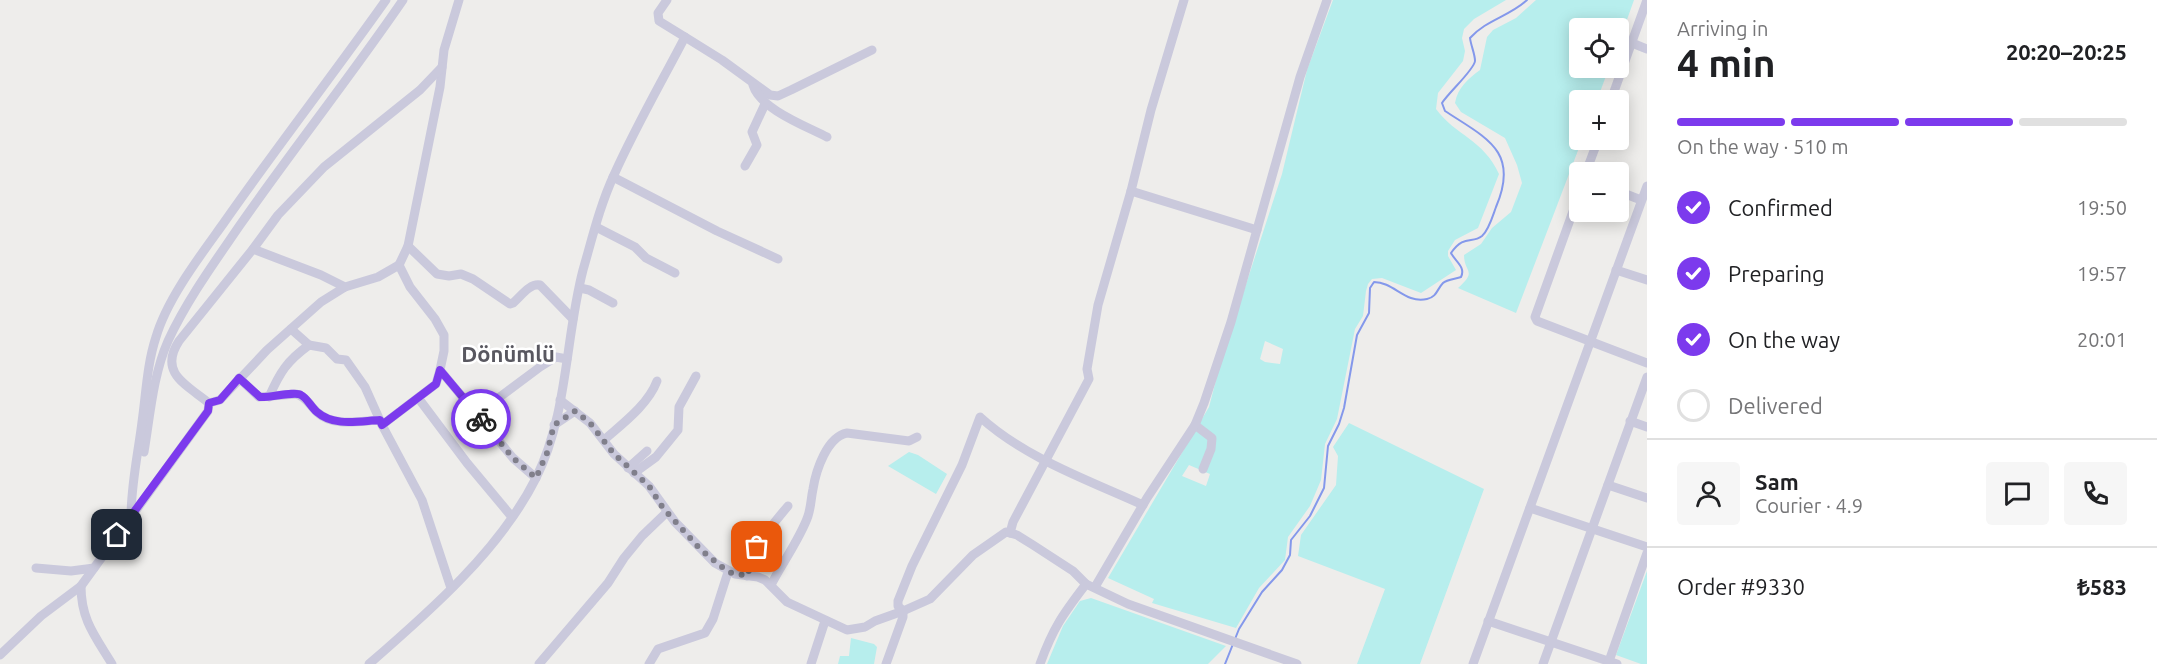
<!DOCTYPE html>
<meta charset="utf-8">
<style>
body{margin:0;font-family:Ubuntu,sans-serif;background:#f6f6f6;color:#202124;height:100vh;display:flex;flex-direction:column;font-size:22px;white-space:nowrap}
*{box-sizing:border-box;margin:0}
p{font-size:20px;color:#757577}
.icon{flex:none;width:33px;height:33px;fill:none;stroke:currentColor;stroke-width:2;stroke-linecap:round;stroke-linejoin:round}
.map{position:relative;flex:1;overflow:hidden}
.sheet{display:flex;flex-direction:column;background:#fff;width:510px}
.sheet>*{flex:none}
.fabs{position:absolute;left:1569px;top:18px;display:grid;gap:12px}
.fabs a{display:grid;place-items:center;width:60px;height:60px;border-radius:6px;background:#fff;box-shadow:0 3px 15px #0003;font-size:30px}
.pin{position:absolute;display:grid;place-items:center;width:51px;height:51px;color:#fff;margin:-26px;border-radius:12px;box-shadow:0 3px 9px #0006}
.courier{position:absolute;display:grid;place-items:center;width:60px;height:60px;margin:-30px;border:4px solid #7c3aed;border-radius:50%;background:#fff;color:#222;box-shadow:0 2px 8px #0007}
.summary em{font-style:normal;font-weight:700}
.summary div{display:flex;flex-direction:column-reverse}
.summary{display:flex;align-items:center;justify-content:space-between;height:102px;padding:0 30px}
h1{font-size:39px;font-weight:700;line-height:45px}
.bar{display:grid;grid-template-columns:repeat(4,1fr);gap:9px 6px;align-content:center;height:72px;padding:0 30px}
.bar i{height:8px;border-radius:4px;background:#e0e0e0}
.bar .on{background:#7c3aed}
.bar p{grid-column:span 4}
.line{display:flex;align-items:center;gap:15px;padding:0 30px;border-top:2px solid #e0e0e0}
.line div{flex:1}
.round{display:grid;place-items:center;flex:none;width:63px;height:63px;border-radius:6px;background:#f6f6f6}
ol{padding:0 30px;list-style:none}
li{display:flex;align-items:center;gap:18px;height:66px}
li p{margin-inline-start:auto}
li .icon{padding:6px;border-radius:50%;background:#7c3aed;color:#fff;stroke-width:4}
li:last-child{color:#757577}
li i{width:33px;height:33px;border:3px solid #e0e0e0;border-radius:50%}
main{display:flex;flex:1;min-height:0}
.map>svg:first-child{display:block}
.green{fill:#b7eeed;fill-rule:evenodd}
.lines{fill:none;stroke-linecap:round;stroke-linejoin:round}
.stream{stroke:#8498eb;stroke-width:2}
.minor{stroke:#cac9dc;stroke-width:9}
.done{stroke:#807f8b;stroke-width:6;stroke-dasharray:0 10.8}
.route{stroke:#7c3aed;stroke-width:8}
.labels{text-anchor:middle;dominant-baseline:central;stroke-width:5;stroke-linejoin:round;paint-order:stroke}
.district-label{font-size:22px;font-weight:bold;fill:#595860;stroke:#fff}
</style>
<main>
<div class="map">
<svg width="1647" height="664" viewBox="0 0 1647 664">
<rect width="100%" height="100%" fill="#eeedeb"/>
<g class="green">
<path d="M1333,0H1506L1474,19L1464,29L1462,38L1465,51L1463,61L1438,93L1436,109C1456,136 1483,139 1499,174L1478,228L1455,240L1448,251V256L1456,270L1421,293L1382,278L1372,279L1368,284L1366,291L1363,316L1355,329L1337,419L1325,444L1321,480L1310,506L1288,537L1285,560L1259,588L1236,628L1152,603L1154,599L1108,578L1209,407L1221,361L1282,174L1307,70ZM1265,341L1283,349L1280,364L1265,362L1260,359ZM1189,465L1210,474L1206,486L1182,476Z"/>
<path d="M1536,0H1634L1619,42L1618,28H1580V68H1609L1597,100H1580V140H1582L1516,313L1458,288C1478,270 1464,273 1464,255L1481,244L1492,228L1511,212L1522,183L1517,165L1505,138L1461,112L1455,103C1458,87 1468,79 1480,70L1487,37L1493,30L1516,18Z"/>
<path d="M1349,423L1484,489L1420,664H1357L1385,589L1298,556L1301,535L1336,485L1338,456L1333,447Z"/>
<path d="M909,452L918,455L947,474L936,494L888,466Z"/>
<path d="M1647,571V664H1641L1616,655Z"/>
<path d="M1091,598L1226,646L1208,664H1047L1063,626L1080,601Z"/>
<path d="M851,638L874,644L877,647L874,664H838L840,656H849Z"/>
</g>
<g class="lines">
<g class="stream">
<path d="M1235,639L1239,629L1262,592L1282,570L1290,555L1291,540L1310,516L1324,488L1328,446L1339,424L1344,408L1357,335L1369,313L1370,288L1374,282C1394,282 1405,304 1427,299C1437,297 1437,289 1443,283C1447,279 1456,279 1461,277C1466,267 1455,261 1451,253C1464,234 1472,244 1482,236C1489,230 1493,215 1496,207C1520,151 1486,138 1445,111L1442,103C1449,92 1474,70 1475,61C1475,54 1471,46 1470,38C1486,20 1510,16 1527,0"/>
<path d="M1225,664L1233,644"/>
</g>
<g class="minor">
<path d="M459,0L444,50L440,87L408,246L399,265L410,287L435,319L444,335V351L440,370L513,458L536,478"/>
<path d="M685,37L722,60L770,95L778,96L791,90L872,50"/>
<path d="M1632,43L1647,49"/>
<path d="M753,85C760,109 806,126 827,137"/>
<path d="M1611,100L1647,0"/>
<path d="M745,166L757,145L752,132L765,104"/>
<path d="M1586,172L1598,140"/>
<path d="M613,177L717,231L778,259"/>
<path d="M1131,191L1257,230"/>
<path d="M1618,191L1641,200"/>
<path d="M1580,192L1535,317L1537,321L1647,363"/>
<path d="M596,227L635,247L646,258L675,273"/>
<path d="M408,246L437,274L449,276L461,274L473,279L510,304L513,303C521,296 530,283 540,285L573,319"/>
<path d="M253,249L321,275L345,287L378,277L399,265"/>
<path d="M1616,270L1647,280"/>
<path d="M580,288L589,290L613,303"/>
<path d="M291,329L309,345L326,348L337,359L346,360L365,387L382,425L422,500L451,588"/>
<path d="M239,378L259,397L296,394C306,396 310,406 318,413C334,427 359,421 380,420"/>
<path d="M269,397C280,372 287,361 309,345"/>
<path d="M419,399L467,463L512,517"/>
<path d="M560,400L590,423L614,454L649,486L675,522L715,563L735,574L758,577L765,580L787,602L847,630L865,627L875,621L903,611L930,599L973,555L1006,532L1017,535L1033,545L1073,571L1086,584L1128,604L1297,664"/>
<path d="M209,403L220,400L267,350L321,302L345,287"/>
<path d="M477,414L540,367L556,357L567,359"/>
<path d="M1630,421L1647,427"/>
<path d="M382,425L436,384L440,370"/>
<path d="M554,425L575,411"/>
<path d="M1195,425L1212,438L1211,449L1203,469"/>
<path d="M604,440C622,424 648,405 657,381"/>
<path d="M144,452C150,416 153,375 168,341C187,300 214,263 240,225C293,149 351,76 403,0"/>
<path d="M628,468L647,451"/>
<path d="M634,473L656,457L678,430L679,407L696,376"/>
<path d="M1608,485L1647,498"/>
<path d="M1530,508L1647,547"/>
<path d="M131,517C131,485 138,454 142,422C146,394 147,364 156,337C167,299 200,256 223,224C276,148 333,75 386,0"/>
<path d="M1010,533L1013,522L1089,379L1087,369L1098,305L1131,191L1151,110L1184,0"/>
<path d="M36,568L71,571L94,568"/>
<path d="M747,576C753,546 769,529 788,506"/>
<path d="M771,585C781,565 801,537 808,516C811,507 811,498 813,489C816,470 827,437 847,433L909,441L917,437"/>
<path d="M81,586C81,620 95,636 112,664"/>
<path d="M1095,587L1147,498L1195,425L1204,403L1231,322L1300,77L1327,0"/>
<path d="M1488,621L1617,664"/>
<path d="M0,655L41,616L81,586L208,411L209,403C187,385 158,373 179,341L253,249L278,215L324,167L420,90L442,67"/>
<path d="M369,664C429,612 500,550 536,478C568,414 565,339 583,270C592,239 600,205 614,175C635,128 661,83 685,37L659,21L658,13L667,0"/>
<path d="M539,664L608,583L624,558L642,536L667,512"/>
<path d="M649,664L658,649L705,633L713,619L728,572"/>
<path d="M811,664L825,621"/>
<path d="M886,664L903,617V611L898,606V601L912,566L962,465L980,417C1025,458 1088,480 1143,505"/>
<path d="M1040,664C1053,628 1063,614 1086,584"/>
<path d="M1473,664L1647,186"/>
<path d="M1543,664L1647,377"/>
<path d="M1608,664L1647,553"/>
</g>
</g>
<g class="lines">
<path class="done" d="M481,419L513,458L536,478L547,453L554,425L575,411L590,423L614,454L649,486L663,508L700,549L728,572L747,576L757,547"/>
<path class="route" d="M117,535L208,411L209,403L220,400L239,378L260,397C269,398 295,391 301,395C307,398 311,407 317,412C334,427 359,421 380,420L382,425L436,384L440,370L481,419"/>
</g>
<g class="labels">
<g class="district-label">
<text x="508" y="353">Dönümlü</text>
</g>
</g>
</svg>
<div class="fabs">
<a><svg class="icon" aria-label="locate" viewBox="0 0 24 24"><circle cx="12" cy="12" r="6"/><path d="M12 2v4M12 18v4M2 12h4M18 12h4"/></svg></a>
<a>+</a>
<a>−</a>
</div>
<div class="pin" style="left:757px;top:547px;background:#ea580c"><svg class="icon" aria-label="bag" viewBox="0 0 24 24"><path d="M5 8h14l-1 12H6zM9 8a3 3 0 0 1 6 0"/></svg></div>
<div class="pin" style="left:117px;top:535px;background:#1f2937"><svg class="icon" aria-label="home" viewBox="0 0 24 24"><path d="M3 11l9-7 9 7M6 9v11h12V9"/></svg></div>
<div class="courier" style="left:481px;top:419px"><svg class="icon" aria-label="bike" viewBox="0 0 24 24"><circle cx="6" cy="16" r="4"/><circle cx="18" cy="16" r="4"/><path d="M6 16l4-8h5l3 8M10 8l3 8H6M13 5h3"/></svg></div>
</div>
<section class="sheet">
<div class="summary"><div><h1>4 min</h1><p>Arriving in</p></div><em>20:20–20:25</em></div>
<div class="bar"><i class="on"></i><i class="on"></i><i class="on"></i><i></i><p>On the way · 510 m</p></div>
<ol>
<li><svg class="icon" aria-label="check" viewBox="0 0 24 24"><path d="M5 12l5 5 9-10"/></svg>Confirmed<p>19:50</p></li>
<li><svg class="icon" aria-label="check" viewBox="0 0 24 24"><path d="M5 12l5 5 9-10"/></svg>Preparing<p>19:57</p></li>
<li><svg class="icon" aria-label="check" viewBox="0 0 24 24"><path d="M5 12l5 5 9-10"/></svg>On the way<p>20:01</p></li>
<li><i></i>Delivered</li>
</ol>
<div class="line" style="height:108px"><a class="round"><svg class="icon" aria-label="person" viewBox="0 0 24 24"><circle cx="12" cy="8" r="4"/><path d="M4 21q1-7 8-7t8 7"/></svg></a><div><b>Sam</b><p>Courier · 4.9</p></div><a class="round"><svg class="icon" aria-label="chat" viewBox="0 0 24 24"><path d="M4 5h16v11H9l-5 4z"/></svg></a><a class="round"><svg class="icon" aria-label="phone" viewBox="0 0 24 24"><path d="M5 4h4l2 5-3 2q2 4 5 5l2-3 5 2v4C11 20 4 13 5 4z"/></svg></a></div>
<div class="line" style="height:78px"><div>Order #9330</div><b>₺583</b></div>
</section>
</main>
